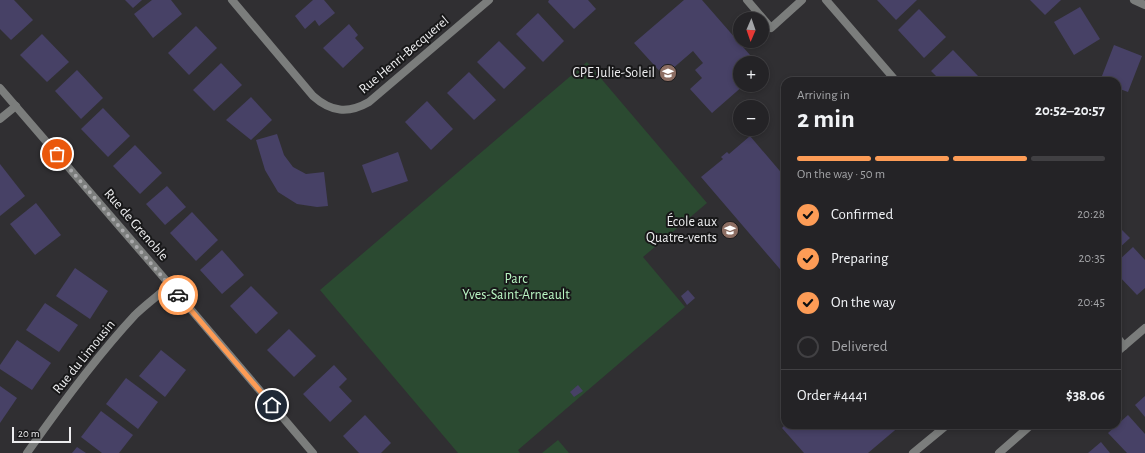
<!DOCTYPE html>
<meta charset="utf-8">
<style>
body{margin:0;font-family:"Alegreya Sans",sans-serif;background:#2c2b2e;color:#f1f3f6;height:100vh;display:flex;flex-direction:column;font-size:15px;white-space:nowrap}
*{box-sizing:border-box;margin:0}
p{font-size:13px;color:#a3a4a7}
.icon{flex:none;width:22px;height:22px;fill:none;stroke:currentColor;stroke-width:2;stroke-linecap:round;stroke-linejoin:round}
.map{position:relative;flex:1;overflow:hidden}
.details{position:absolute;left:781px;top:77px;width:340px;height:352px;display:flex;flex-direction:column;background:#242326;border-radius:12px;box-shadow:0 2px 6px #0003,0 0 0 1px #414043}
.details>*{flex:none}
.needle{width:26px;rotate:182deg}
.controls{position:absolute;left:733px;top:12px;display:grid;gap:8px}
.controls a{display:grid;place-items:center;width:36px;height:36px;border-radius:50%;background:#242326;box-shadow:0 2px 6px #0003,0 0 0 1px #414043;font-size:20px}
.scale{position:absolute;left:12px;bottom:10px;width:59px;box-sizing:border-box;padding-left:4px;border:2px solid #ececee;border-top:0;font-size:11px;line-height:14px;white-space:nowrap;color:#ececee;-webkit-text-stroke:3px #181819;paint-order:stroke}
.pin{position:absolute;display:grid;place-items:center;width:34px;height:34px;color:#fff;margin:-17px;border:2px solid #fff;border-radius:50%;box-shadow:0 1px 4px #0007}
.courier{position:absolute;display:grid;place-items:center;width:40px;height:40px;margin:-20px;border:3px solid #fd9c56;border-radius:50%;background:#fff;color:#222;box-shadow:0 1px 5px #0007}
.overview em{font-style:normal;font-weight:600}
.overview div{display:flex;flex-direction:column-reverse}
.overview{display:flex;align-items:center;justify-content:space-between;height:68px;padding:0 16px}
h1{font-size:26px;font-weight:600;line-height:30px}
.bar{display:grid;grid-template-columns:repeat(4,1fr);gap:6px 4px;align-content:center;height:48px;padding:0 16px}
.bar i{height:5px;border-radius:3px;background:#414043}
.bar .selected{background:#fd9c56}
.bar p{grid-column:span 4}
.line{display:flex;align-items:center;gap:10px;padding:0 16px;border-top:1px solid #414043}
.line div{flex:1}
ol{padding:0 16px;list-style:none}
li{display:flex;align-items:center;gap:12px;height:44px}
li p{margin-inline-start:auto}
li .icon{padding:4px;border-radius:50%;background:#fd9c56;color:#111;stroke-width:4}
li:last-child{color:#a3a4a7}
li i{width:22px;height:22px;border:2px solid #414043;border-radius:50%}
.map>svg:first-child{display:block}
.green{fill:#2b4a31}
.building{fill:#474166}
.lines{fill:none;stroke-linecap:round;stroke-linejoin:round}
.lane{stroke:#7b7d7c;stroke-width:8}
.street{stroke:#7b7d7c;stroke-width:8}
.done{stroke:#aaaaac;stroke-width:4;stroke-dasharray:0 7.2}
.route{stroke:#fd9c56;stroke-width:5}
.labels{text-anchor:middle;dominant-baseline:central;stroke-width:4;stroke-linejoin:round;paint-order:stroke}
.street-label{font-size:14px;fill:#ececee;stroke:#181819}
.poi-label{font-size:14px;fill:#ececee;stroke:#181819;text-anchor:end}
.park-label{font-size:14px;fill:#b9f5c3;stroke:#181819}
</style>
<div class="map">
<svg width="1145" height="453" viewBox="0 0 1145 453">
<rect width="100%" height="100%" fill="#302f32"/>
<g class="green">
<path d="M587,62L707,203L643,257L685,307L518,450L520,453H458L320,290Z"/>
<path d="M558,440L569,453H542Z"/>
</g>
<g class="building">
<path d="M0,0H14L33,20L11,40L0,29Z"/>
<path d="M125,0H142L133,8Z"/>
<path d="M152,0H171L182,14L153,38L134,14Z"/>
<path d="M313,0H324L335,13L319,26L315,20L305,29L295,16Z"/>
<path d="M549,0H588L596,9L574,29L548,2Z"/>
<path d="M684,0H702L757,63H740V85H744L712,113L690,89L702,78L695,70L703,63L693,51L664,76L634,43Z"/>
<path d="M877,0H917L896,20Z"/>
<path d="M1030,0H1061L1045,15Z"/>
<path d="M1080,7L1100,39L1074,55L1054,22Z"/>
<path d="M919,9L946,37L924,58L898,30Z"/>
<path d="M538,13L564,41L543,62L516,34Z"/>
<path d="M349,24L358,35L355,38L364,48L343,68L323,48Z"/>
<path d="M196,26L217,48L189,75L168,53Z"/>
<path d="M42,34L69,62L47,82L20,55Z"/>
<path d="M499,41L526,68L504,89L477,62Z"/>
<path d="M1114,45L1142,56L1128,92L1117,88V81H1100Z"/>
<path d="M953,50L979,77L975,81H941L931,71Z"/>
<path d="M221,63L242,85L214,111L193,90Z"/>
<path d="M77,70L103,98L81,119L55,91Z"/>
<path d="M469,72L496,100L474,120L447,93Z"/>
<path d="M251,97L272,120L251,140L226,120Z"/>
<path d="M427,101L453,129L431,150L405,122Z"/>
<path d="M103,108L130,136L108,157L81,129Z"/>
<path d="M277,134L284,155L293,167L306,174L324,172L328,206L317,207L297,204L278,192L265,170L256,140Z"/>
<path d="M750,136L785,177V275L701,177L723,159L721,157L727,152L729,154Z"/>
<path d="M135,145L162,173L140,194L113,166Z"/>
<path d="M398,152L408,181L372,193L362,165Z"/>
<path d="M0,164L25,196L0,216Z"/>
<path d="M167,186L186,207L165,225L146,204Z"/>
<path d="M36,203L61,235L35,255L10,224Z"/>
<path d="M192,212L218,240L196,261L170,233Z"/>
<path d="M1117,225L1130,238L1117,250Z"/>
<path d="M1133,247L1145,260V288L1137,295L1117,274V262Z"/>
<path d="M222,250L244,275L222,294L200,270Z"/>
<path d="M75,268L108,291L90,319L56,296Z"/>
<path d="M251,286L278,313L256,334L230,306Z"/>
<path d="M688,290L695,298L687,305L681,296Z"/>
<path d="M45,303L78,325L59,352L26,330Z"/>
<path d="M289,329L316,356L294,377L267,350Z"/>
<path d="M17,340L51,363L32,390L0,369V365Z"/>
<path d="M161,350L186,370L165,397L139,376Z"/>
<path d="M334,365L347,379L339,387L352,401L330,422L303,394Z"/>
<path d="M126,378L158,402L138,429L106,404Z"/>
<path d="M578,385L583,391L574,397L570,392Z"/>
<path d="M0,386L17,398L0,423Z"/>
<path d="M1145,396V417L1135,405Z"/>
<path d="M101,411L133,435L119,453H102L81,437Z"/>
<path d="M365,415L391,443L381,453H359L343,436Z"/>
<path d="M1128,415L1145,434V453H1127L1108,433Z"/>
<path d="M785,425H901L868,453H804L782,428Z"/>
<path d="M1101,442L1110,453H1088Z"/>
<path d="M77,447L86,453H72Z"/>
</g>
<g class="lines">
<g class="lane">
<path d="M747,0L771,28L802,0"/>
<path d="M913,453L947,425"/>
</g>
<g class="street">
<path d="M232,0L313,96C331,112 348,114 369,102L489,0"/>
<path d="M826,0L896,81"/>
<path d="M1134,0L1145,5"/>
<path d="M0,88L170,285L313,453"/>
<path d="M0,119L16,106"/>
<path d="M1117,337L1124,346"/>
<path d="M1117,352L1145,328"/>
<path d="M27,453C60,406 95,358 135,315C146,304 159,295 170,285"/>
<path d="M999,453L1031,425"/>
</g>
</g>
<g class="lines">
<path class="done" d="M57,154L178,295"/>
<path class="route" d="M178,295L272,405"/>
</g>
<defs>
<symbol id="school-disc" viewBox="-11 -11 22 22"><circle r="9.5" fill="#8d6e63" stroke="#181819"/><path d="M0-5L7-2L0 1L-7-2ZM-4 1L0 2.5L4 1V4Q0 6-4 4Z" fill="#fff"/></symbol>
</defs>
<g fill-rule="evenodd">
<use href="#school-disc" x="658" y="63" width="20" height="20"/>
<use href="#school-disc" x="720" y="220" width="20" height="20"/>
</g>
<g class="labels">
<g class="street-label">
<text transform="translate(404 55) rotate(-40)">Rue Henri-Becquerel</text>
<text transform="translate(136 225) rotate(49)">Rue de Grenoble</text>
<text transform="translate(84 357) rotate(-51)">Rue du Limousin</text>
</g>
<g class="poi-label">
<text x="655" y="73">CPE Julie-Soleil</text>
<text x="717" y="222">École aux<tspan x="717" dy="16">Quatre-vents</tspan></text>
</g>
<g class="park-label">
<text x="516" y="279">Parc<tspan x="516" dy="16">Yves-Saint-Arneault</tspan></text>
</g>
</g>
</svg>
<div class="controls">
<a><svg class="needle" viewBox="-14 -14 28 28"><path d="M0-13l5 13h-10z" fill="#e53935"/><path d="M0 13l5-13h-10z" fill="#a3a4a7"/></svg></a>
<a>+</a>
<a>−</a>
</div>
<div class="scale">20 m</div>
<div class="pin" style="left:57px;top:154px;background:#ea580c"><svg class="icon" aria-label="bag" viewBox="0 0 24 24"><path d="M5 8h14l-1 12H6zM9 8a3 3 0 0 1 6 0"/></svg></div>
<div class="pin" style="left:272px;top:405px;background:#1f2937"><svg class="icon" aria-label="home" viewBox="0 0 24 24"><path d="M3 11l9-7 9 7M6 9v11h12V9"/></svg></div>
<div class="courier" style="left:178px;top:295px"><svg class="icon" aria-label="car" viewBox="0 0 24 24"><path d="M5 17H2v-5l4-1 3-4h7l3 4 3 1v5h-3M9 17h6M6 11h13"/><circle cx="7" cy="17" r="2"/><circle cx="17" cy="17" r="2"/></svg></div>
<section class="details">
<div class="overview"><div><h1>2 min</h1><p>Arriving in</p></div><em>20:52–20:57</em></div>
<div class="bar"><i class="selected"></i><i class="selected"></i><i class="selected"></i><i></i><p>On the way · 50 m</p></div>
<ol>
<li><svg class="icon" aria-label="check" viewBox="0 0 24 24"><path d="M5 12l5 5 9-10"/></svg>Confirmed<p>20:28</p></li>
<li><svg class="icon" aria-label="check" viewBox="0 0 24 24"><path d="M5 12l5 5 9-10"/></svg>Preparing<p>20:35</p></li>
<li><svg class="icon" aria-label="check" viewBox="0 0 24 24"><path d="M5 12l5 5 9-10"/></svg>On the way<p>20:45</p></li>
<li><i></i>Delivered</li>
</ol>
<div class="line" style="height:52px"><div>Order #4441</div><b>$38.06</b></div>
</section>
</div>
